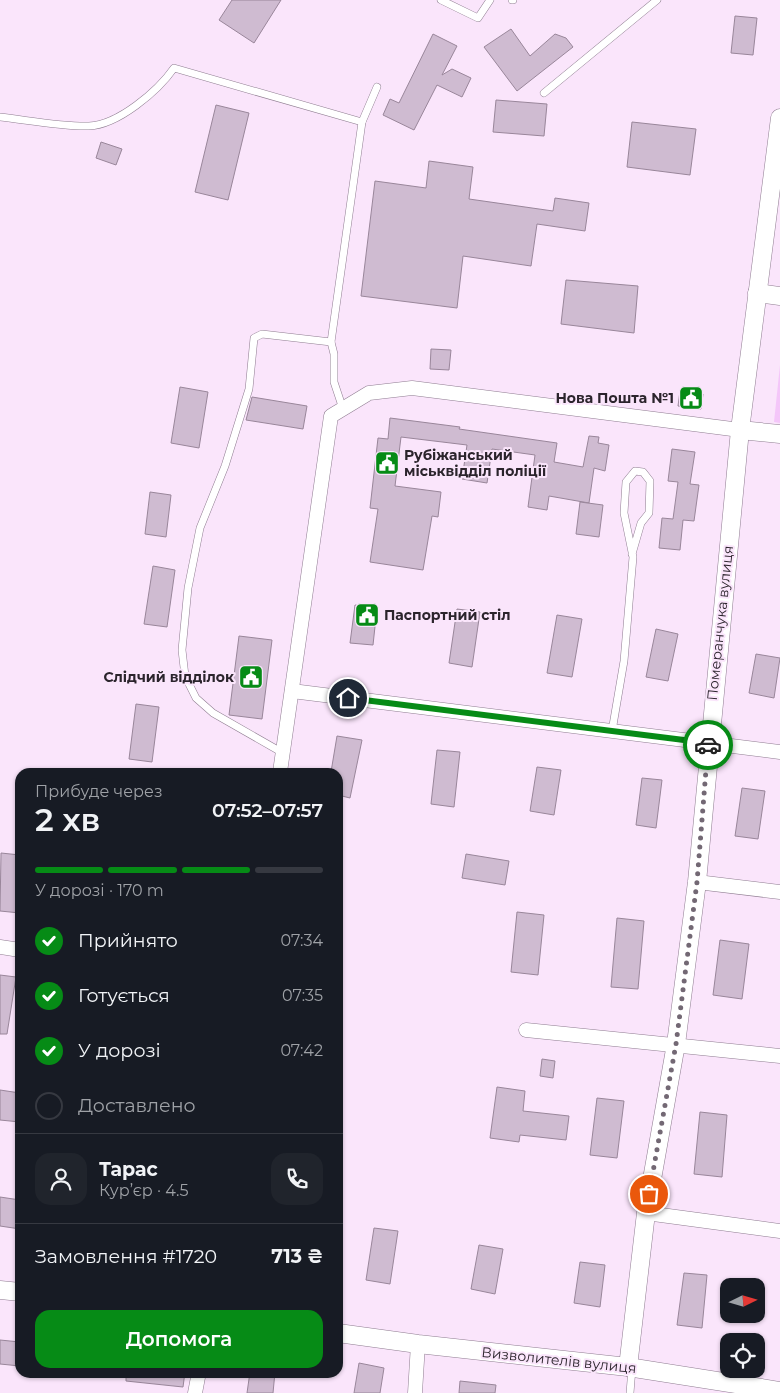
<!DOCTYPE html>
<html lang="uk">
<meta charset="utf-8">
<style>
body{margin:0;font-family:Montserrat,sans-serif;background:#20242c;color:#f1f3f6;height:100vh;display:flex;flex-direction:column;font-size:19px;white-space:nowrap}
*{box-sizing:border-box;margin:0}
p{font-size:16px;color:#9ea1a6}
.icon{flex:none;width:28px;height:28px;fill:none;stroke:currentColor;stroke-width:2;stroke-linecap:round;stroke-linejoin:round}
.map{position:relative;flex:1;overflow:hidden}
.side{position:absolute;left:15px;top:768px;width:328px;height:610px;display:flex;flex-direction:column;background:#171b24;border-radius:15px;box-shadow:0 1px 4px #0004}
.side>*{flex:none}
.needle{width:32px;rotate:85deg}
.tools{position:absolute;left:720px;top:1278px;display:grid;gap:10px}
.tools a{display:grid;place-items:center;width:45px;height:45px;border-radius:10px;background:#171b24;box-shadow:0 1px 4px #0004;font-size:25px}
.pin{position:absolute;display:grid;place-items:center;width:42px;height:42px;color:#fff;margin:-21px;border:2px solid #fff;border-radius:50%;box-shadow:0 1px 5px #0007}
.courier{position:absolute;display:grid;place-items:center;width:50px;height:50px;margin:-25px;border:4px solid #068b16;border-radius:50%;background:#fff;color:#222;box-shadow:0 1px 6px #0007}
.overview em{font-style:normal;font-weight:600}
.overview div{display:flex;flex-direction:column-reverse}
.overview{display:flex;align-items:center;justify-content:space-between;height:85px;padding:0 20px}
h1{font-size:32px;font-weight:600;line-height:38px}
.bar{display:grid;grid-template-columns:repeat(4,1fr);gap:8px 5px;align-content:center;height:60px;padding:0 20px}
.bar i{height:6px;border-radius:4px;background:#363941}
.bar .selected{background:#068b16}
.bar p{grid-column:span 4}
.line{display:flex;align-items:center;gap:12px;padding:0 20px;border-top:1px solid #363941}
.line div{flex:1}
.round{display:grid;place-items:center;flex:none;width:52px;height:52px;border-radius:15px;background:#20242c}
ol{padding:0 20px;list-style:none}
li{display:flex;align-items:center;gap:15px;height:55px}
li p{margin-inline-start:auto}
li .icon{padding:5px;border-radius:50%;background:#068b16;color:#fff;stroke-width:4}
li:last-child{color:#9ea1a6}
li i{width:28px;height:28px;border:2px solid #363941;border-radius:50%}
.primary-button{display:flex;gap:10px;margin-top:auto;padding:10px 20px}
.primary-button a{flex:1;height:58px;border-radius:15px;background:#068b16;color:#fff;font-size:20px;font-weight:600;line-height:58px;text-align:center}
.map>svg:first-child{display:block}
.green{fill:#f4c6f9}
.building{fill:#cfbbd1;stroke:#99869a}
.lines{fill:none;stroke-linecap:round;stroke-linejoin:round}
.service-casing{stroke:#8f7d91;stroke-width:8}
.minor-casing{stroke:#8f7d91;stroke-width:15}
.tertiary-casing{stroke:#8f7d91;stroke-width:19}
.service{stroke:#fff;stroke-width:7}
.minor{stroke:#fff;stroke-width:14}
.tertiary{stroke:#fff;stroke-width:18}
.done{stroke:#736874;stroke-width:5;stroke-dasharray:0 9}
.route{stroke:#068b16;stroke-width:6}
.labels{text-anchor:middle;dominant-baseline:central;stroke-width:4;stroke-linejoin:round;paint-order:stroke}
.poi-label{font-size:14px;font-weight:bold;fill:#2b242c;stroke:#fae5fb;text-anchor:end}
.street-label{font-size:14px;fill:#2b242c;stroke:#fae5fb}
</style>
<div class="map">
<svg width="780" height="1393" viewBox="0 0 780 1393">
<rect width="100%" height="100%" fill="#fae5fb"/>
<path class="green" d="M780,365V423L774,422Z"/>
<g class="building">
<path d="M232,0H281L254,43L219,20Z"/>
<path d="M735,16L757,18L753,55L731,53Z"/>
<path d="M511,29L530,56L555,34L566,38L573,47L517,91L484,47Z"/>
<path d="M433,34L457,46L442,75L452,69L471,78L462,97L437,85L414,130L383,115L390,99L399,103Z"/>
<path d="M496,100L547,104L544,136L493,132Z"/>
<path d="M216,105L249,113L228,200L195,192Z"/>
<path d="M632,122L696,129L690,175L627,167Z"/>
<path d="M101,142L122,149L116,165L96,158Z"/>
<path d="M429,161L473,167L469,199L553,211L555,198L589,203L585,231L537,224L531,266L463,256L457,308L361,296L375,181L426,188Z"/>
<path d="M566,280L638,286L634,333L561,324Z"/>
<path d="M431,349L451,350L449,370L430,369Z"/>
<path d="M180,387L208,392L199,448L171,443Z"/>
<path d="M680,391L703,394L701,409L678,406Z"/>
<path d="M252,397L307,406L303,429L246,420Z"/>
<path d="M390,418L460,427L459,429L557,443L554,462L583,467L589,436L599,437L598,443L609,445L605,471L594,468L589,503L549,496L547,510L528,507L535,455L492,449L487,483L462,479L467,445L401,437L395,486L441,492L438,517L432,516L423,570L370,562L378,509L370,508L378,438L388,439Z"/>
<path d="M672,449L695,452L690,484L699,485L694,521L683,520L680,550L659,548L662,518L673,519L678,482L668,481Z"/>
<path d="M150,492L171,495L166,537L145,534Z"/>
<path d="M580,502L603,505L599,537L576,534Z"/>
<path d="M153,566L175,570L167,627L144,624Z"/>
<path d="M355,605L377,608L373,645L350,643Z"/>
<path d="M457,609L480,612L472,667L449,663Z"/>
<path d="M557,615L582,619L572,677L547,673Z"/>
<path d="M656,629L678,634L668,681L646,677Z"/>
<path d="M239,636L272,640L262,719L229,715Z"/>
<path d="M756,654L780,658L774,698L749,693Z"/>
<path d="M136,704L159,707L152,762L129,759Z"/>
<path d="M337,736L362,740L350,798L338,795V772H331Z"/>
<path d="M437,750L460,752L454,807L431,804Z"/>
<path d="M537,767L561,770L554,815L530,811Z"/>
<path d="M642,778L662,780L656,828L636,825Z"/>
<path d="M742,788L765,791L758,839L735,836Z"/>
<path d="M1,853L20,855V913L0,911Z"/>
<path d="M466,854L509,861L505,885L462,878Z"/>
<path d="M517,912L544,915L538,975L511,972Z"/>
<path d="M617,918L644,921L638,989L611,987Z"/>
<path d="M720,940L749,944L742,999L713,995Z"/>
<path d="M0,975L16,977L7,1034H0Z"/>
<path d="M542,1059L555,1061L553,1078L540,1076Z"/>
<path d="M497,1087L525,1091L523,1111L569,1116L566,1140L520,1135L519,1142L490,1138Z"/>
<path d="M0,1090L20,1093V1122L0,1120Z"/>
<path d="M597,1098L624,1101L617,1158L590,1155Z"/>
<path d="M700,1112L727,1115L722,1177L694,1174Z"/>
<path d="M0,1197L20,1200V1229L0,1226Z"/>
<path d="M374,1228L398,1231L390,1284L366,1280Z"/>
<path d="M479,1245L503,1249L495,1294L471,1289Z"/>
<path d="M580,1262L605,1265L600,1307L574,1303Z"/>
<path d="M684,1273L707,1275L702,1328L677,1325Z"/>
<path d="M0,1340L20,1342V1366L0,1364Z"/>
<path d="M359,1363L384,1368L380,1393H354Z"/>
<path d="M126,1372H185L183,1387L126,1381Z"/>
<path d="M250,1372H275L273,1393H247Z"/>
<path d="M460,1381L496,1385L495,1393H459Z"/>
</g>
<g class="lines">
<defs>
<g id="service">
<path d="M441,0L478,18L490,0"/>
<path d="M512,0H513"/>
<path d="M544,93L657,0"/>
<path d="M0,117C27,120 63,127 89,126C118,125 158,91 174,68L362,122"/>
<path d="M331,342L362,122L377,87"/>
<path d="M612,731L624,661L633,557L624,513L626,482L635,471L643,472L650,481L649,513L641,523L632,554"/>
<path d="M283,753L213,713L196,698L185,676L182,650L188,588L200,528L225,466L249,389L254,338L262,334L331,342L334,354V382L343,409"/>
<path d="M630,1393L632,1368"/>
</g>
<g id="minor">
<path d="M292,691L780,752"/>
<path d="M280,772L331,416L369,393L412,388L740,430"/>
<path d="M697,882L780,892"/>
<path d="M0,947L20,950"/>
<path d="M526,1030L780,1056"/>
<path d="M646,1213L780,1231"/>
<path d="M195,1393L199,1372"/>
<path d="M415,1393L418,1344"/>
</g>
<g id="tertiary">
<path d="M757,293L780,296"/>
<path d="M740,430L780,434"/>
<path d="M0,1290L20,1292"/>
<path d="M338,1333L418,1344L628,1367L780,1391"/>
<path d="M628,1367L646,1213L676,1044L697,882L740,430L780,118"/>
</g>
</defs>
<use href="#service" class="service-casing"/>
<use href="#minor" class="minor-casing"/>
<use href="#tertiary" class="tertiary-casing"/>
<use href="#service" class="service"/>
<use href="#minor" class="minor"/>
<use href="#tertiary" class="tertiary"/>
</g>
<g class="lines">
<path class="done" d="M649,1194L676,1044L697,882L708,745"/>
<path class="route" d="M348,698L708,743V745"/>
</g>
<defs>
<symbol id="civic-square" viewBox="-11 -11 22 22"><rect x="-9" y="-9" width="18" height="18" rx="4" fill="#068b16" stroke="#fae5fb"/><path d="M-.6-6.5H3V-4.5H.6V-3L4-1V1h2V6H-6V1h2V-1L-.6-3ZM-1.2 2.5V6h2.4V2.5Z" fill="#fff"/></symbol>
</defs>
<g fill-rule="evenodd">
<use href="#civic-square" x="677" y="384" width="28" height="28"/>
<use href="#civic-square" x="373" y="449" width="28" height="28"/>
<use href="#civic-square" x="353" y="601" width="28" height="28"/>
<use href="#civic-square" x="237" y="663" width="28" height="28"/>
</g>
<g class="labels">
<g class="poi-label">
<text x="674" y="398">Нова Пошта №1</text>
<text x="404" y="455" text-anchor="start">Рубіжанський<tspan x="404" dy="16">міськвідділ поліції</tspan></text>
<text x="384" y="615" text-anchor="start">Паспортний стіл</text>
<text x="234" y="677">Слідчий відділок</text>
</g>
<g class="street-label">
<text transform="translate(720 623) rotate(-84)">Померанчука вулиця</text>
<text transform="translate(559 1360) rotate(6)">Визволителів вулиця</text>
</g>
</g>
</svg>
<div class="tools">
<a><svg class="needle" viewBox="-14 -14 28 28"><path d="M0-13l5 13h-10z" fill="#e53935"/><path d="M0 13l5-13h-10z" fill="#9ea1a6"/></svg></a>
<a><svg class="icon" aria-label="locate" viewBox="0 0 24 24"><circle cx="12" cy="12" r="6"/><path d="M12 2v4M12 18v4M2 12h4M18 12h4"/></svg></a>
</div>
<div class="pin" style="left:649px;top:1194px;background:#ea580c"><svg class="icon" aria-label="bag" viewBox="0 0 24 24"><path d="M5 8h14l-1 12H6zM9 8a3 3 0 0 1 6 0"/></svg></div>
<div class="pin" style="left:348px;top:698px;background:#1f2937"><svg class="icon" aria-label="home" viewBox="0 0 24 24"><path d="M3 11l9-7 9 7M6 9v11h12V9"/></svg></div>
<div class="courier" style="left:708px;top:745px"><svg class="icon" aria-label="car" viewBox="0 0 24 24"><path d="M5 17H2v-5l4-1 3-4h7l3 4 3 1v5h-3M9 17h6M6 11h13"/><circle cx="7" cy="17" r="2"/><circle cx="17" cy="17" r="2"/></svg></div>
<section class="side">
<div class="overview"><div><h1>2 хв</h1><p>Прибуде через</p></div><em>07:52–07:57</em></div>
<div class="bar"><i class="selected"></i><i class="selected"></i><i class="selected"></i><i></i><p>У дорозі · 170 m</p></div>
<ol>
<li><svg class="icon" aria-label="check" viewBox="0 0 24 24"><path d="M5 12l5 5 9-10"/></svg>Прийнято<p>07:34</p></li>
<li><svg class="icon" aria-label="check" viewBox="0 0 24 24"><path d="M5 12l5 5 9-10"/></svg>Готується<p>07:35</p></li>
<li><svg class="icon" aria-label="check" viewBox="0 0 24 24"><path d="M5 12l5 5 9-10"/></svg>У дорозі<p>07:42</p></li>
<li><i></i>Доставлено</li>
</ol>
<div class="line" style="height:90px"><a class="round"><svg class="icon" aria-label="person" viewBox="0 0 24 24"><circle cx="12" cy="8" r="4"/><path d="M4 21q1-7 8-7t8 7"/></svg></a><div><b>Тарас</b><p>Кур’єр · 4.5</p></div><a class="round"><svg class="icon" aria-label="phone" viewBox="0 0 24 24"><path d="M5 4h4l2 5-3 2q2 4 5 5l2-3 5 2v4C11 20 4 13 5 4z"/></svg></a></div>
<div class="line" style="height:65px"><div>Замовлення #1720</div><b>713 ₴</b></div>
<div class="primary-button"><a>Допомога</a></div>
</section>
</div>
